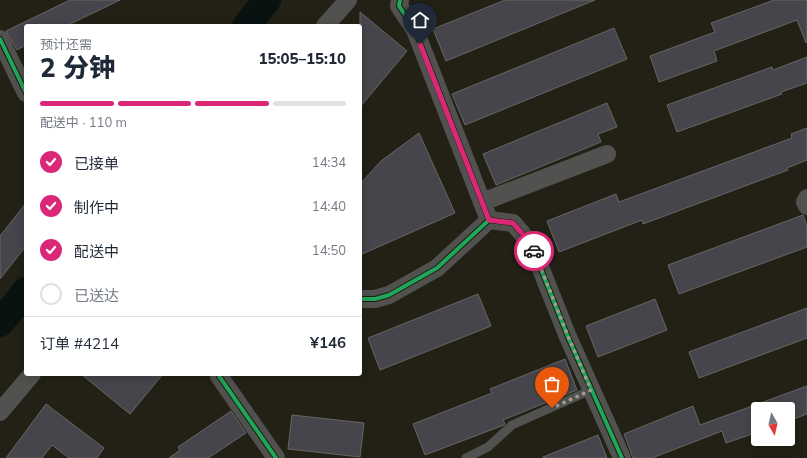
<!DOCTYPE html>
<html lang="zh">
<meta charset="utf-8">
<style>
body{margin:0;font-family:Mulish,"Noto Sans SC",sans-serif;background:#f2f2f3;color:#1f2937;height:100vh;display:flex;flex-direction:column;font-size:15px;white-space:nowrap}
*{box-sizing:border-box;margin:0}
p{font-size:13px;color:#747a83}
.icon{flex:none;width:22px;height:22px;fill:none;stroke:currentColor;stroke-width:2;stroke-linecap:round;stroke-linejoin:round}
.map{position:relative;flex:1;overflow:hidden}
.side{position:absolute;left:24px;top:24px;width:338px;height:352px;display:flex;flex-direction:column;background:#fff;border-radius:4px;box-shadow:0 2px 10px #0003}
.side>*{flex:none}
.needle{width:26px;rotate:172deg}
.tools{position:absolute;left:751px;top:402px;display:grid;gap:8px}
.tools a{display:grid;place-items:center;width:44px;height:44px;border-radius:4px;background:#fff;box-shadow:0 2px 10px #0003;font-size:20px}
.pin{position:absolute;display:grid;place-items:center;width:34px;height:34px;color:#fff;margin:-41px -17px;border-radius:50% 50% 50% 0;rotate:-45deg;box-shadow:0 0 4px #0007}
.pin .icon{rotate:45deg}
.courier{position:absolute;display:grid;place-items:center;width:40px;height:40px;margin:-20px;border:3px solid #db2777;border-radius:50%;background:#fff;color:#222;box-shadow:0 1px 5px #0007}
.summary em{font-style:normal;font-weight:800}
.summary div{display:flex;flex-direction:column-reverse}
.summary{display:flex;align-items:center;justify-content:space-between;height:68px;padding:0 16px}
h1{font-size:26px;font-weight:800;line-height:30px}
.bar{display:grid;grid-template-columns:repeat(4,1fr);gap:6px 4px;align-content:center;height:48px;padding:0 16px}
.bar i{height:5px;border-radius:3px;background:#e0e1e3}
.bar .on{background:#db2777}
.bar p{grid-column:span 4}
.line{display:flex;align-items:center;gap:10px;padding:0 16px;border-top:1px solid #e0e1e3}
.line div{flex:1}
ol{padding:0 16px;list-style:none}
li{display:flex;align-items:center;gap:12px;height:44px}
li p{margin-inline-start:auto}
li .icon{padding:4px;border-radius:50%;background:#db2777;color:#fff;stroke-width:4}
li:last-child{color:#747a83}
li i{width:22px;height:22px;border:2px solid #e0e1e3;border-radius:50%}
.map>svg:first-child{display:block}
.lines{fill:none;stroke-linecap:round;stroke-linejoin:round}
.river{stroke:#071211;stroke-width:28}
.building{fill:#46454b;stroke:#666665}
.lane{stroke:#51524f;stroke-width:9}
.street{stroke:#51524f;stroke-width:18}
.cycleway-casing{stroke:#1f1b06;stroke-width:6}
.cycleway{stroke:#20a55d;stroke-width:4}
.done{stroke:#9d9b8e;stroke-width:4;stroke-dasharray:0 7.2}
.route{stroke:#db2777;stroke-width:5}
</style>
<div class="map">
<svg width="807" height="458" viewBox="0 0 807 458">
<rect width="100%" height="100%" fill="#232115"/>
<g class="lines">
<g class="river">
<path d="M246,26L267,0"/>
<path d="M0,323L26,291"/>
</g>
</g>
<g class="building">
<path d="M70,0H120L66,26H26V45L17,50L6,31Z"/>
<path d="M505,0H595L446,61L433,29Z"/>
<path d="M774,0H807V42L806,43L797,20L714,51L717,61L659,82L650,56L715,32L711,23Z"/>
<path d="M360,12L407,51L360,107Z"/>
<path d="M614,28L627,59L465,125L452,94Z"/>
<path d="M807,57V83L781,92L782,94L677,132L667,105L772,67L773,70Z"/>
<path d="M607,103L617,127L598,134L601,142L496,185L483,154Z"/>
<path d="M807,128V160L787,168L788,170L643,224L642,220L559,252L547,221L616,194L619,202L792,138L791,134Z"/>
<path d="M419,133L455,213L360,255V184L381,161Z"/>
<path d="M26,203V246L0,279V236Z"/>
<path d="M803,215L807,226V247L679,294L668,265Z"/>
<path d="M478,294L491,326L380,370L368,338Z"/>
<path d="M655,299L667,330L598,357L586,326Z"/>
<path d="M807,308V338L699,378L689,352Z"/>
<path d="M565,359L577,390L503,420L505,424L504,425L425,455L413,424L492,393L490,389Z"/>
<path d="M81,374H163L130,414Z"/>
<path d="M807,386V414L788,421V409H758V432L726,443L722,431L652,458H633L624,434L693,406L700,425Z"/>
<path d="M46,404L104,448L97,458H69L52,445L42,458H6Z"/>
<path d="M231,411L246,433L208,458H169L180,450L178,447Z"/>
<path d="M292,415L364,423L360,457L288,449Z"/>
<path d="M598,435L607,458H543V457Z"/>
</g>
<g class="lines">
<path class="lane" d="M466,458L488,447L512,425L591,390"/>
<g class="street">
<path d="M400,0L399,6L415,30L489,220L513,223L531,244L568,337L622,458"/>
<path d="M325,26L348,0"/>
<path d="M0,39L26,93"/>
<path d="M807,198L805,202L807,206"/>
<path d="M482,202L607,154"/>
<path d="M360,299H375L389,295L437,268L489,220"/>
<path d="M220,374L219,376L276,458"/>
<path d="M0,412L32,374"/>
</g>
<defs>
<g id="cycleway">
<path d="M400,0L399,6L415,30L489,220L513,223L531,244L568,337L622,458"/>
<path d="M0,39L26,93"/>
<path d="M360,299H375L389,295L437,268L489,220"/>
<path d="M220,374L219,376L276,458"/>
</g>
</defs>
<use href="#cycleway" class="cycleway-casing"/>
<use href="#cycleway" class="cycleway"/>
</g>
<g class="lines">
<path class="done" d="M534,251L568,336L591,390L552,408"/>
<path class="route" d="M420,44L489,220L513,223L531,244L534,251"/>
</g>
</svg>
<div class="tools">
<a><svg class="needle" viewBox="-14 -14 28 28"><path d="M0-13l5 13h-10z" fill="#e53935"/><path d="M0 13l5-13h-10z" fill="#747a83"/></svg></a>
</div>
<div class="pin" style="left:552px;top:408px;background:#ea580c"><svg class="icon" aria-label="bag" viewBox="0 0 24 24"><path d="M5 8h14l-1 12H6zM9 8a3 3 0 0 1 6 0"/></svg></div>
<div class="pin" style="left:420px;top:44px;background:#1f2937"><svg class="icon" aria-label="home" viewBox="0 0 24 24"><path d="M3 11l9-7 9 7M6 9v11h12V9"/></svg></div>
<div class="courier" style="left:534px;top:251px"><svg class="icon" aria-label="car" viewBox="0 0 24 24"><path d="M5 17H2v-5l4-1 3-4h7l3 4 3 1v5h-3M9 17h6M6 11h13"/><circle cx="7" cy="17" r="2"/><circle cx="17" cy="17" r="2"/></svg></div>
<section class="side">
<div class="summary"><div><h1>2 分钟</h1><p>预计还需</p></div><em>15:05–15:10</em></div>
<div class="bar"><i class="on"></i><i class="on"></i><i class="on"></i><i></i><p>配送中 · 110 m</p></div>
<ol>
<li><svg class="icon" aria-label="check" viewBox="0 0 24 24"><path d="M5 12l5 5 9-10"/></svg>已接单<p>14:34</p></li>
<li><svg class="icon" aria-label="check" viewBox="0 0 24 24"><path d="M5 12l5 5 9-10"/></svg>制作中<p>14:40</p></li>
<li><svg class="icon" aria-label="check" viewBox="0 0 24 24"><path d="M5 12l5 5 9-10"/></svg>配送中<p>14:50</p></li>
<li><i></i>已送达</li>
</ol>
<div class="line" style="height:52px"><div>订单 #4214</div><b>¥146</b></div>
</section>
</div>
